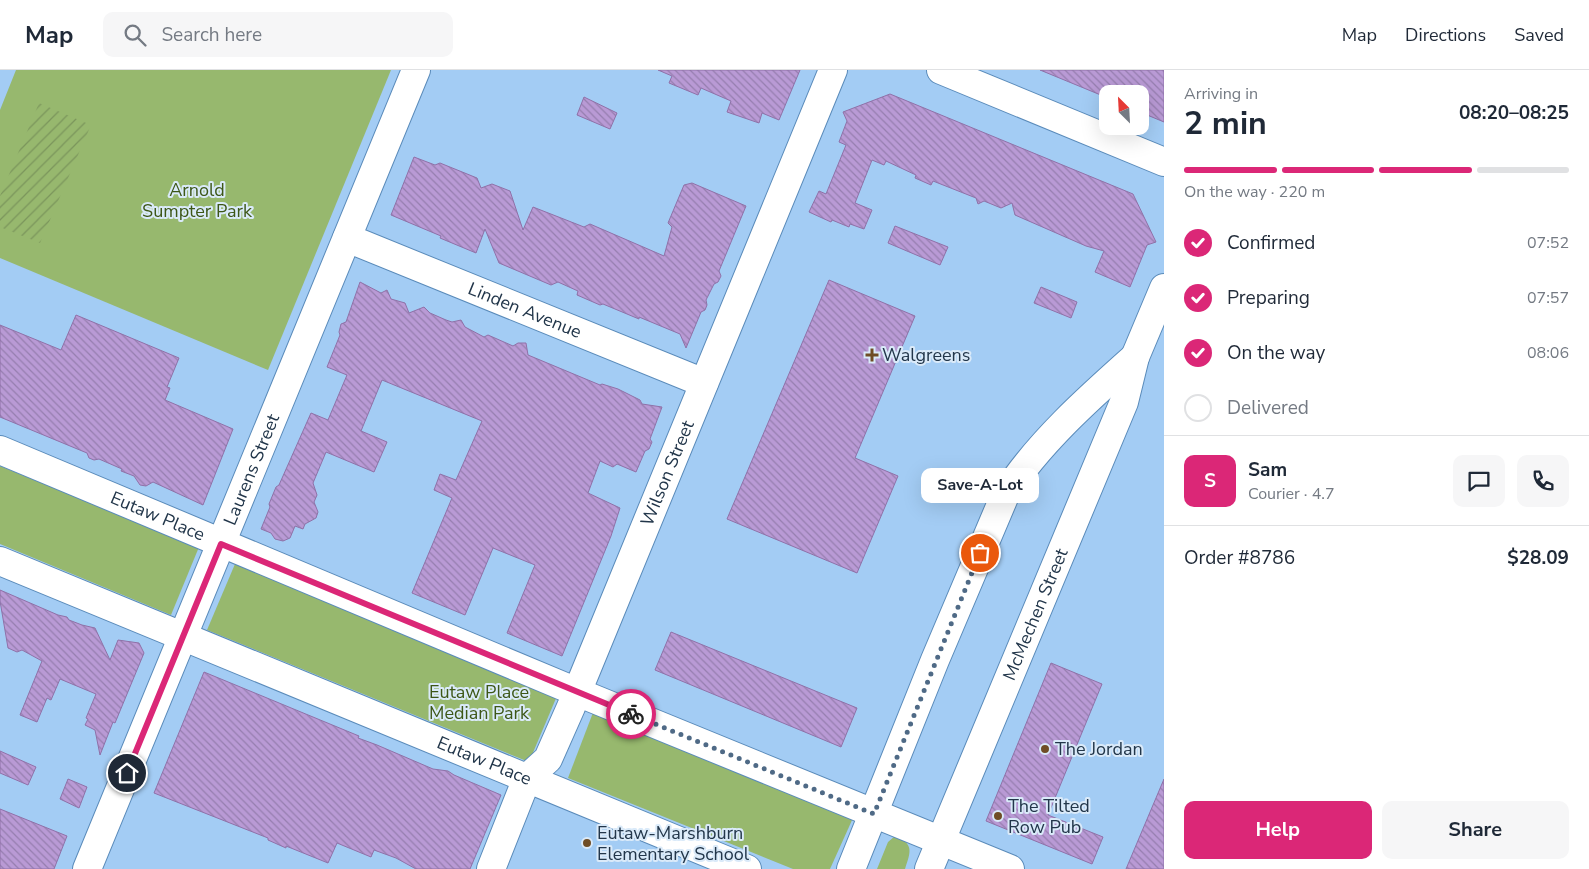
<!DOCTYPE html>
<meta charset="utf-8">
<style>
body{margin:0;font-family:"Nunito Sans",sans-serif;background:#f6f6f7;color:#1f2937;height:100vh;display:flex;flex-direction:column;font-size:19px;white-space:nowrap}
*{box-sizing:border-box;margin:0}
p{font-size:16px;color:#747a83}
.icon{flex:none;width:28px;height:28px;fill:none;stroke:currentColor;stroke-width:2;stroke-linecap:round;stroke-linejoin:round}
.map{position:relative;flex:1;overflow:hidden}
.side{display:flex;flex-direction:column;background:#fff;width:425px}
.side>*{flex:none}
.needle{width:32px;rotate:336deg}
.fabs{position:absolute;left:1099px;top:15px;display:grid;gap:10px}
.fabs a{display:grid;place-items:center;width:50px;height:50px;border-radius:10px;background:#fff;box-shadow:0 5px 20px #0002;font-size:25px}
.pin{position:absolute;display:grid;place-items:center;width:42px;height:42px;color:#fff;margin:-21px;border:2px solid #fff;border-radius:50%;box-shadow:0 1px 5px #0007}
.courier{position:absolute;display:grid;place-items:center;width:50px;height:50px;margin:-25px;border:4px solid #db2777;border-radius:50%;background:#fff;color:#222;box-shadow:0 1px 6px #0007}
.bubble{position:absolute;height:35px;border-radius:10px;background:#fff;box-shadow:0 5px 20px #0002;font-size:16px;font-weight:700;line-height:35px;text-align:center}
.head em{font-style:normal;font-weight:700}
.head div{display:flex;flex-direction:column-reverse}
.head{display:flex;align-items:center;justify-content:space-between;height:85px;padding:0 20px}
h1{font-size:32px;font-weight:700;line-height:38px}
.bar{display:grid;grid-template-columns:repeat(4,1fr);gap:8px 5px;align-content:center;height:60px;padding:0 20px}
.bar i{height:6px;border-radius:4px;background:#e0e1e3}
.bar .on{background:#db2777}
.bar p{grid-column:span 4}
.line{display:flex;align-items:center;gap:12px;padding:0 20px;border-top:1px solid #e0e1e3}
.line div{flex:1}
.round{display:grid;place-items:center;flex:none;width:52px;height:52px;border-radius:10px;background:#f6f6f7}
ol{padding:0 20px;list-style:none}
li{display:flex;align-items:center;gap:15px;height:55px}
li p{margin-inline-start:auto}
li .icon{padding:5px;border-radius:50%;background:#db2777;color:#fff;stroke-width:4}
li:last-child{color:#747a83}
li i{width:28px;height:28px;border:2px solid #e0e1e3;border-radius:50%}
.cta{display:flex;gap:10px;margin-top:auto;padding:10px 20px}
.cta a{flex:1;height:58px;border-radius:10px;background:#db2777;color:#fff;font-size:20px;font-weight:700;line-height:58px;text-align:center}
.cta a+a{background:#f6f6f7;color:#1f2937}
header{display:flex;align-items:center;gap:30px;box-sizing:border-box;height:70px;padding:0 25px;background:#fff;border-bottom:1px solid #e0e1e3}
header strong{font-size:24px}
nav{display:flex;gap:28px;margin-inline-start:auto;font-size:18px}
.search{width:350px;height:45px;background:#f6f6f7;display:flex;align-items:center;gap:12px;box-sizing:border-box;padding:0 18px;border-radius:10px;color:#747a83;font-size:19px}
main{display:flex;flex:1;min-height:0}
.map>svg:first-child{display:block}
.park{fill:#97b86e}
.garden{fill:url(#garden-furrows)}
.building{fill:url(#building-back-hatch);stroke:#8f71a8}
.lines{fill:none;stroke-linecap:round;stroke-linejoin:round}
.minor-casing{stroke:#5a8bba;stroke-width:30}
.minor{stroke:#fff;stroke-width:28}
.done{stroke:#4f6a86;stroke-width:5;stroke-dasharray:0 9}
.route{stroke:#db2777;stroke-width:6}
.poi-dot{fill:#6f4d25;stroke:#daeaf9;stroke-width:2}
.labels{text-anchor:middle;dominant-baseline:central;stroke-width:4;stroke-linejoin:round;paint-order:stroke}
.park-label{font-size:18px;fill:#3d5717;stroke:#daeaf9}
.street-label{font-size:18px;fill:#22364a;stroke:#daeaf9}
.poi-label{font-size:18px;fill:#22364a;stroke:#daeaf9;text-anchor:start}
</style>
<header>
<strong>Map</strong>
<div class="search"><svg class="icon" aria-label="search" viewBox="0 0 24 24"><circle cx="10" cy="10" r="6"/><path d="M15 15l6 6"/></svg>Search here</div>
<nav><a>Map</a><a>Directions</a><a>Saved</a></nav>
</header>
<main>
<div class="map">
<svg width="1164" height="799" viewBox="0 0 1164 799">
<defs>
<pattern id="garden-furrows" width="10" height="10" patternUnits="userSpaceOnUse" patternTransform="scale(1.25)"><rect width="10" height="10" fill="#97b86e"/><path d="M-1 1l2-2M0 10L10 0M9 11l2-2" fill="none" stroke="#7b965c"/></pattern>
<pattern id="building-back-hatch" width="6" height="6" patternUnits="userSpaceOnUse" patternTransform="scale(1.25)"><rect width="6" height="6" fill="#b99ad5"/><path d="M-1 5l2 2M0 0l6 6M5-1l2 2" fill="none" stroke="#967eaf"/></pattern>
</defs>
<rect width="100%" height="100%" fill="#a3ccf4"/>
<g class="park">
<path d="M16,0H391L268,300L0,188V40Z"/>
<path d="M0,396L199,477L171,545L0,474Z"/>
<path d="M235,494L557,626L529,692L207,560Z"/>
<path d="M594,640L853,748L830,799H793L568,708Z"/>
<path d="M895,766C914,774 911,781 905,799H877L888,772Z"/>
</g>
<path class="garden" d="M39,33L91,55L40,173L0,157V126Z"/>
<g class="building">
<path d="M658,0H800L779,50L762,43L759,53L727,42L731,31L701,18L698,25L669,13L672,6Z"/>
<path d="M1040,0H1164V52L1140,42V24H1108V28Z"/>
<path d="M890,24L1133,124L1156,172L1147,175L1130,217L1095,202L1104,181L1086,176L1015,145L1012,133L1001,138L984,131L978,134L976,128L933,111L931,115L915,108L916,105L886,91L884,95L872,90L855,133L872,140L864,159L850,154L849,157L832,150L831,152L809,142L819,121L826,124L846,75L839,72L847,51L843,42Z"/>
<path d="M584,27L617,43L610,59L577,45Z"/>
<path d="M414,87L435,95L440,93L477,108L481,118L492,114L510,121L523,160L533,137L584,157L590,154L664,186L672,157L668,153L684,115L692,113L746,136L719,201L721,206L718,212L714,214L706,230L707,235L705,240L701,242L686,278L680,264L639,247V249L603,234L600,235L577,225L578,221L558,212L551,215L499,193L485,159L476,183L440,168L441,166L391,145Z"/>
<path d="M895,156L948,177L940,195L888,173Z"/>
<path d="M829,210L915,246L855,388L898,406L857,503L727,449Z"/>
<path d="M360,212L381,223L387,220L391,229L405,233L409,243L424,237L430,243L446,250L452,252L461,250L465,257L484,267L488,265L513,276L518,273H526L528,285L600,315L602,314L618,319L640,330L642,334L662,337L650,369L652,372L649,379L645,381L636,402L617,394L613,397L600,391L588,423L620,438L611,466L562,586L507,563L535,495L493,478L465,545L412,523L452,428L434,420L440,404L456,410L482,351L382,310L361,361L387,372L374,402L326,382L313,413L317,425L314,432L318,442L316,448L305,454L303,459L295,456L290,468L283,471L275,469L271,463L261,459L270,437L269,434L276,417L279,415L311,343L328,350L347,305L327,297L340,265L339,262L341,254L346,252Z"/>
<path d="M1041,217L1077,232L1071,248L1034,233Z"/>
<path d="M76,245L179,288L167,317L170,318L165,330L233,359L203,435L153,412L146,416L140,415L134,406L121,401L122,399L99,389L94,390L89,388L87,383L0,347V255L61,280Z"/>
<path d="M0,520L58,545L67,547L69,550L82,555L95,558L110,590L118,570L139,573L144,583L115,653L113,652L100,685L95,660L85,655L88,649L86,648L96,624L60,609L51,630L47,628L37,652L20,645L42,591L22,580L17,582L8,578L0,531Z"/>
<path d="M671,562L857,638L841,677L655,600Z"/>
<path d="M1051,593L1102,614L1048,745L1103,767L1092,794L986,751Z"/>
<path d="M204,602L359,666L358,668L377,675L433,699L448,701L454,705L501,725L470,799H416L396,788L374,780L371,787L337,773L328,793L286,776V778L268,770V768L154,723Z"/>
<path d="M0,681L36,697L28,715L0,703Z"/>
<path d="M68,709L87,717L79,738L60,729Z"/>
<path d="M1164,709V799H1126Z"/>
<path d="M0,739L67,766L54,799H0Z"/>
</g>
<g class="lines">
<defs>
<g id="minor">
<path d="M941,0L1164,92"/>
<path id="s1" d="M347,168L704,313"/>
<path id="s2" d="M0,380L577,622L1010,799"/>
<path id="s3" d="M0,491L747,799"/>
<path id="s4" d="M87,799L416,0"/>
<path id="s5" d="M491,799L527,708L548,689L571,637L833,0"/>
<path d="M851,799L935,590L1005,425C1037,374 1090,327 1135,287"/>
<path id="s6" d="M929,799L1124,332L1135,287L1164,218"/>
</g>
</defs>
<use href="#minor" class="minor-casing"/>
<use href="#minor" class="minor"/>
</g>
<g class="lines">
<path class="done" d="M631,644L874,744L980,483"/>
<path class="route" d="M127,703L221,474L631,644"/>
</g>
<g class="poi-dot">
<path d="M869.5 277.5h5v5h5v5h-5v5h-5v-5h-5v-5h5z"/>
<circle cx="1045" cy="679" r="5"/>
<circle cx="998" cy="746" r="5"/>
<circle cx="587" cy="773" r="5"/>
</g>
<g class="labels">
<g class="park-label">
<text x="197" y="120">Arnold<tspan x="197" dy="21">Sumpter Park</tspan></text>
<text x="479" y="622">Eutaw Place<tspan x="479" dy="21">Median Park</tspan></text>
</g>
<g class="street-label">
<text stroke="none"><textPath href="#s1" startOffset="192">Linden Avenue</textPath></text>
<text stroke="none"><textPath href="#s4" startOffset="432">Laurens Street</textPath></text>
<text stroke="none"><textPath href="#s5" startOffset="436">Wilson Street</textPath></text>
<text stroke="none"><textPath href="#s2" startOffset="171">Eutaw Place</textPath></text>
<text stroke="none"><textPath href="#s6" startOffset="276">McMechen Street</textPath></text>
<text stroke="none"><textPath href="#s3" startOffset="524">Eutaw Place</textPath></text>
</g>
<g class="poi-label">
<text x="882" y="285">Walgreens</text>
<text x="1055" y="679">The Jordan</text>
<text x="1008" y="736">The Tilted<tspan x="1008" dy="21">Row Pub</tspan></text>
<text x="597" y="763">Eutaw-Marshburn<tspan x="597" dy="21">Elementary School</tspan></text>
</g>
</g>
</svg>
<div class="fabs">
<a><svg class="needle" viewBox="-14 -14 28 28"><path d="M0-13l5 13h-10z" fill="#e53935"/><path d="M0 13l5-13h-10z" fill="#747a83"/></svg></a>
</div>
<div class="pin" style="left:980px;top:483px;background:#ea580c"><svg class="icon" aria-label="bag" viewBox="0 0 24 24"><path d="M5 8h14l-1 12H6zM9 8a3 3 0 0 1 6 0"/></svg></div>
<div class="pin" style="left:127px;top:703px;background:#1f2937"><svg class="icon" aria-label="home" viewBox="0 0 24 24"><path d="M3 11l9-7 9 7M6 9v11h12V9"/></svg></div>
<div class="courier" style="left:631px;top:644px"><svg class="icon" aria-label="bike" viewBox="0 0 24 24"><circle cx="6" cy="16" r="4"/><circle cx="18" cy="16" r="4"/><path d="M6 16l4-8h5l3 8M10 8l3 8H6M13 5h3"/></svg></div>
<div class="bubble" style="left:921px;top:398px;width:118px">Save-A-Lot</div>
</div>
<section class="side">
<div class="head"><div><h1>2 min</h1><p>Arriving in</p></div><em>08:20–08:25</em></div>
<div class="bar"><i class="on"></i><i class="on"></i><i class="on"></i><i></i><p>On the way · 220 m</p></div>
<ol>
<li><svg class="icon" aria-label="check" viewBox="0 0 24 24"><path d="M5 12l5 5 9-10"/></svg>Confirmed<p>07:52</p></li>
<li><svg class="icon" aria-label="check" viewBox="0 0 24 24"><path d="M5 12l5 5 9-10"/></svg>Preparing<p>07:57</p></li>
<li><svg class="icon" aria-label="check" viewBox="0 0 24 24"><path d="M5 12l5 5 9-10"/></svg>On the way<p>08:06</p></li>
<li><i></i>Delivered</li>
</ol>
<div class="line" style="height:90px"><b class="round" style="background:#db2777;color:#fff">S</b><div><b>Sam</b><p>Courier · 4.7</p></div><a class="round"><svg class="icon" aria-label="chat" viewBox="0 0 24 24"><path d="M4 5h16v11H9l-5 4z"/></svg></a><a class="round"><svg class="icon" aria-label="phone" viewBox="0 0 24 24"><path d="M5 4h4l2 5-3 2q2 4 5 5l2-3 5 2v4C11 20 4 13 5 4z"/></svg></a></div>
<div class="line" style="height:65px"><div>Order #8786</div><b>$28.09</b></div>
<div class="cta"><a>Help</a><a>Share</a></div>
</section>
</main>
